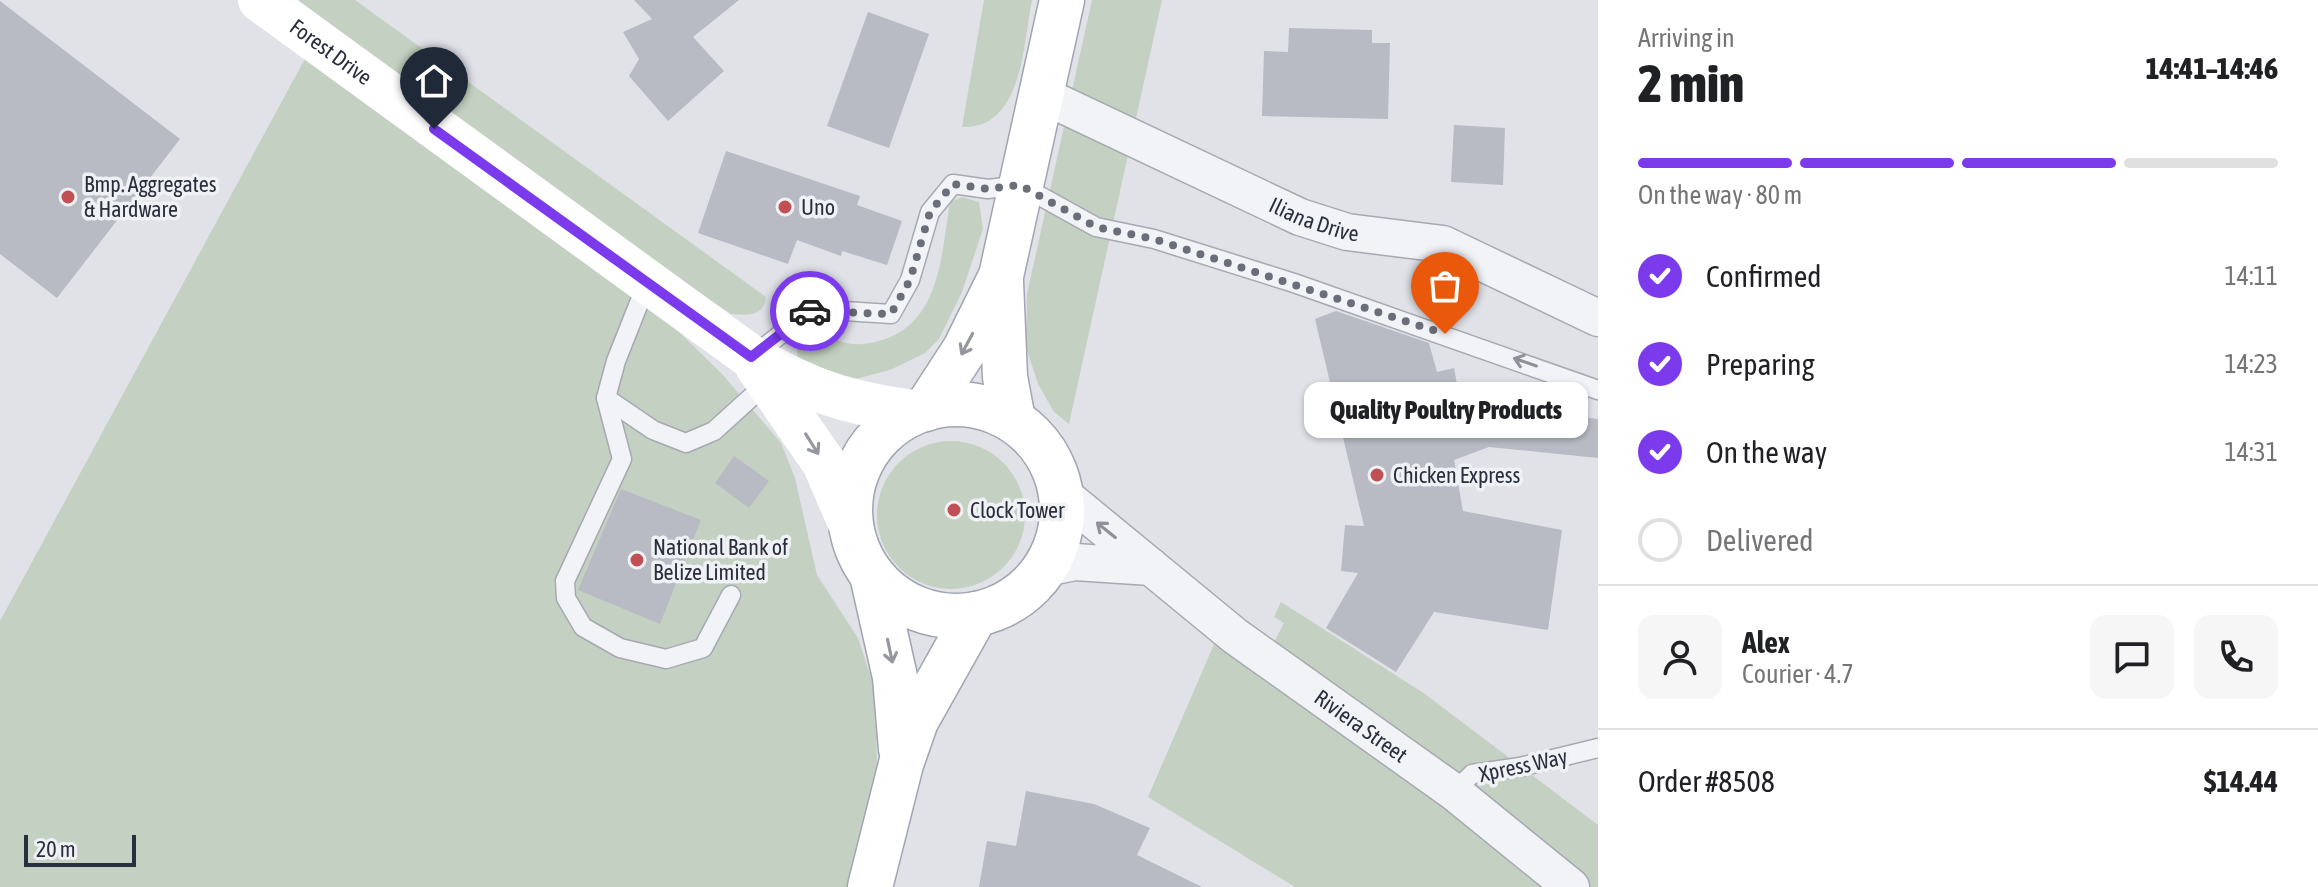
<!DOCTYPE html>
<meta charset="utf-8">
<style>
body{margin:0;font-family:"Asap Condensed",sans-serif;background:#f6f6f6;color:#202124;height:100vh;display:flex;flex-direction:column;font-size:30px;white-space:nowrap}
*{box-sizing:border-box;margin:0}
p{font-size:26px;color:#757577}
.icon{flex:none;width:44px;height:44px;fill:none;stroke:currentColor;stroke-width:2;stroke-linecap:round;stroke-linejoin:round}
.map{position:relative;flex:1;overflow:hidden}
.sheet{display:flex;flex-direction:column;background:#fff;width:720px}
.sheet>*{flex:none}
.scale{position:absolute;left:24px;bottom:20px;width:112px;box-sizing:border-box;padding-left:8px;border:4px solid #2a2f3d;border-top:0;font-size:22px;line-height:28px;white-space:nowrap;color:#2a2f3d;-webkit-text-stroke:6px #eff1f5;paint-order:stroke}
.pin{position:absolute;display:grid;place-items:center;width:68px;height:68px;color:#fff;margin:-82px -34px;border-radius:50% 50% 50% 0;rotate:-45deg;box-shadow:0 0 8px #0007}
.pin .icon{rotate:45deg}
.courier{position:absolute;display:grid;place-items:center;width:80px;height:80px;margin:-40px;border:6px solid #7c3aed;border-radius:50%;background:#fff;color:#222;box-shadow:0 2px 10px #0007}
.bubble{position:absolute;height:56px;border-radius:16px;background:#fff;box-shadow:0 2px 6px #0004;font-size:26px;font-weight:800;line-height:56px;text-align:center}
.summary em{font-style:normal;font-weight:800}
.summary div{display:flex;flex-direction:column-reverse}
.summary{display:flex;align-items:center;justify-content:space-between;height:136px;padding:0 40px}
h1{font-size:52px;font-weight:800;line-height:60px}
.bar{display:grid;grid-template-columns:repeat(4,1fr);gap:12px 8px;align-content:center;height:96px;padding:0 40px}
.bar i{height:10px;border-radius:6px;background:#e0e0e0}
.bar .on{background:#7c3aed}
.bar p{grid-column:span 4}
.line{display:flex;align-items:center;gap:20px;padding:0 40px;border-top:2px solid #e0e0e0}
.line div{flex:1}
.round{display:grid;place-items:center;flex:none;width:84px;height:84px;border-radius:16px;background:#f6f6f6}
ol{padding:0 40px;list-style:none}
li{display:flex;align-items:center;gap:24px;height:88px}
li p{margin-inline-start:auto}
li .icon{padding:8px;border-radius:50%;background:#7c3aed;color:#fff;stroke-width:4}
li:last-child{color:#757577}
li i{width:44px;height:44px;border:4px solid #e0e0e0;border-radius:50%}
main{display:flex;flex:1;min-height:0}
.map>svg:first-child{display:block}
.green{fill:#c4d1c2}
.building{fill:#b8bbc4}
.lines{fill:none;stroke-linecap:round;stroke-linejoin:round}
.lane-casing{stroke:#a6a9b1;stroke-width:21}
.street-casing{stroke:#a6a9b1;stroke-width:39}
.primary-casing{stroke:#a0a5b2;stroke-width:47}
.lane{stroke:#f2f3f6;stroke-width:18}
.street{stroke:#f2f3f6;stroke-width:36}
.secondary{stroke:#fff;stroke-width:44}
.primary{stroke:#fff;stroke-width:44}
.oneway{stroke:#94979e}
.oneway2{stroke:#8e919a}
.done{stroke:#6a6e79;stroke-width:8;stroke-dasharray:0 14.4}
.route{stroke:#7c3aed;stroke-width:10}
.poi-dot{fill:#c15055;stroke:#eff1f5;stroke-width:3}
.labels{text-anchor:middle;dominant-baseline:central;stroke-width:7;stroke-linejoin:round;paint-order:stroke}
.street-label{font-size:22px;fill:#2a2f3d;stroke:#eff1f5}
.poi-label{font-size:22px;fill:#2a2f3d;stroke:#eff1f5;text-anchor:start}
</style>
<main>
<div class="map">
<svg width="1598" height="887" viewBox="0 0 1598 887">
<rect width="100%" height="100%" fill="#e0e2e8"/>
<g class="green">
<path d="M298,0H355L766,297C764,317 747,315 731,314L591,219Z"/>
<path d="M984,0H1032C1023,44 1023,129 962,127Z"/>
<path d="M1092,0H1162L1069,424L1054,412L1038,384L1026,347L1027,294Z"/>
<path d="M314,42L578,233L723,375L781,443L795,478L817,575L858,638L876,692L877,767L847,887H0V621Z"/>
<path d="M962,197L979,202L983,229L962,292L939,339L925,353L890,370L852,380L798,360L796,342L803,333L816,329C838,343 853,348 879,341C941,324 941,255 950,202Z"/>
<circle cx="951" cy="515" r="74"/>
<path d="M1281,602L1425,694L1598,825V887H1295L1148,797L1218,635L1264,662L1284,623L1274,617Z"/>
</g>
<g class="building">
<path d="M634,0H739L693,37L724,71L668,121L629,76L639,59L623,32L652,19Z"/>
<path d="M0,1L180,139L57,298L0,254Z"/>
<path d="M868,12L929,34L889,148L827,126Z"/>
<path d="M1289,28L1372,30V43H1390L1388,119L1262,116L1264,51L1288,52Z"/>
<path d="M1454,125L1505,128L1503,185L1451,182Z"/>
<path d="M726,151L860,196L857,205L902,221L887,265L842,251L841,256L797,240L788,264L698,233Z"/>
<path d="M1336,311L1429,343L1437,372L1454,368L1461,405L1598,419V458L1489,447L1454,460L1463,511L1562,530L1548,630L1434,612L1396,672L1326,628L1358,573L1341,571L1345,525L1364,526L1315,319Z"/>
<path d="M734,456L769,481L749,508L715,483Z"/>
<path d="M621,489L701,520L660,624L578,590Z"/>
<path d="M1026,791L1094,804L1150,828L1137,855L1202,887H979L987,841L1016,846Z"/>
</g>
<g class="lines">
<defs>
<g id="lane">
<path d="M647,283L616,361L606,398L622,459L565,581L566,598L583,627L620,648L666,659L703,648L731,595"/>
<path d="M753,356L813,309L891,314L910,280L930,212L953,184L988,189L1020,185L1096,227L1154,239L1294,283L1598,390"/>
<path d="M606,398L653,430L686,443L714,431L768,382"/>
<path d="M1454,792L1472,774L1520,767L1598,748"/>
</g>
<g id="street">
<path id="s1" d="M1040,94L1300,217L1347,232L1443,244L1598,318"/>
<path id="s2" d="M1061,493L1235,636L1454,792L1571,887"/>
<path d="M1045,568L1075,562L1151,567"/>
</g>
<g id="primary">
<path d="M1001,282L1005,377L1013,420"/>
<circle cx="956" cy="510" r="106"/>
<path d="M926,409L965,349L1001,276L1062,0"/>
<path d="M872,575L895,677L901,749"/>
<path d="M870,887L901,764L916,721L976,614"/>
</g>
</defs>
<use href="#lane" class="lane-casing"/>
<use href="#street" class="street-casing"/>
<use href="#primary" class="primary-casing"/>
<use href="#lane" class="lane"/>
<use href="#street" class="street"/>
<g class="secondary">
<path id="s3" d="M260,0L751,357C811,391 846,403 914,412"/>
<path d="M757,366L824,463L849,521"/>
</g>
<use href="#primary" class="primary"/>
</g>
<defs><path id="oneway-shaft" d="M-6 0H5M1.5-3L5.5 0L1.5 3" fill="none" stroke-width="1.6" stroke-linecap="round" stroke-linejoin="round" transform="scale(2)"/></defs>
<g class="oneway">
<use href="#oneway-shaft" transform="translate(967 344) rotate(118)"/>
<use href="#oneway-shaft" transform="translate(812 444) rotate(58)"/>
<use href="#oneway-shaft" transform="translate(890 651) rotate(78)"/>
</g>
<g class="oneway2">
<use href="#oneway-shaft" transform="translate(1525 362) rotate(-161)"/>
<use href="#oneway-shaft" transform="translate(1106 530) rotate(-141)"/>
</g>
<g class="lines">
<path class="done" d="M810,311L891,314L910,280L930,212L953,184L988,189L1020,185L1096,227L1154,239L1445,334"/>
<path class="route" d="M434,129L751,357L810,311"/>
</g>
<g class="poi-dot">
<circle cx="68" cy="197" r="8"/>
<circle cx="785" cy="207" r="8"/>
<circle cx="1377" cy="475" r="8"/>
<circle cx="954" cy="510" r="8"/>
<circle cx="637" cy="560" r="8"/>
</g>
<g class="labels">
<g class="street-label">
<text stroke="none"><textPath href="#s3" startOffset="88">Forest Drive</textPath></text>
<text stroke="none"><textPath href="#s1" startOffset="302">Iliana Drive</textPath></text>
<text stroke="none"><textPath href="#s2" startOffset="380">Riviera Street</textPath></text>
<text transform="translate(1523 765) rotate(-12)">Xpress Way</text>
</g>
<g class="poi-label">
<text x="84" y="184">Bmp. Aggregates<tspan x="84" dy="25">&amp; Hardware</tspan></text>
<text x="801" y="207">Uno</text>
<text x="1393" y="475">Chicken Express</text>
<text x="970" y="510">Clock Tower</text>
<text x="653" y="547">National Bank of<tspan x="653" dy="25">Belize Limited</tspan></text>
</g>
</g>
</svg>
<div class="scale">20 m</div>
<div class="pin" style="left:1445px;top:334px;background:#ea580c"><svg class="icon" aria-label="bag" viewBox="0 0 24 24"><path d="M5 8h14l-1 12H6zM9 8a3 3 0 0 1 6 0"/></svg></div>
<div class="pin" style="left:434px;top:129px;background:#1f2937"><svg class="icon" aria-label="home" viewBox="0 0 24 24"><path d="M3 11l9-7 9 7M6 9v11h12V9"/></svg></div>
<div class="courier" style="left:810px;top:311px"><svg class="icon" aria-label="car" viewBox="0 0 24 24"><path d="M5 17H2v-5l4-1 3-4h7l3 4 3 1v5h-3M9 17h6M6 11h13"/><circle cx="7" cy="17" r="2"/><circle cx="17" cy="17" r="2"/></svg></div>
<div class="bubble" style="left:1304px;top:382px;width:284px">Quality Poultry Products</div>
</div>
<section class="sheet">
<div class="summary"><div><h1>2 min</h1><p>Arriving in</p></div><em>14:41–14:46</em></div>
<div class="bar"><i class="on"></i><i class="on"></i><i class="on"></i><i></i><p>On the way · 80 m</p></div>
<ol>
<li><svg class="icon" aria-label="check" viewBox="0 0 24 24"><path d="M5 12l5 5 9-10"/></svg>Confirmed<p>14:11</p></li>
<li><svg class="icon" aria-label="check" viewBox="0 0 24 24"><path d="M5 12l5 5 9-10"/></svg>Preparing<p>14:23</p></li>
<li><svg class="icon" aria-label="check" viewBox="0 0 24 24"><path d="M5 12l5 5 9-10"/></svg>On the way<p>14:31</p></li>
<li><i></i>Delivered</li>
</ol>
<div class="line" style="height:144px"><a class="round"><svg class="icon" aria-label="person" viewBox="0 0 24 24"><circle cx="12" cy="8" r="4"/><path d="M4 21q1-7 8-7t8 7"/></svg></a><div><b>Alex</b><p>Courier · 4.7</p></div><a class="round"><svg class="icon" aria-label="chat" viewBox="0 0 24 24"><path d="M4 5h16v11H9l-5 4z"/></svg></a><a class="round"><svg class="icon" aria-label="phone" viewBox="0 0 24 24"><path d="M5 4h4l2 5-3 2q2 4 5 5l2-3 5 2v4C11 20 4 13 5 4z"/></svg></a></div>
<div class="line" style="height:104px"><div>Order #8508</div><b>$14.44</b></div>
</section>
</main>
